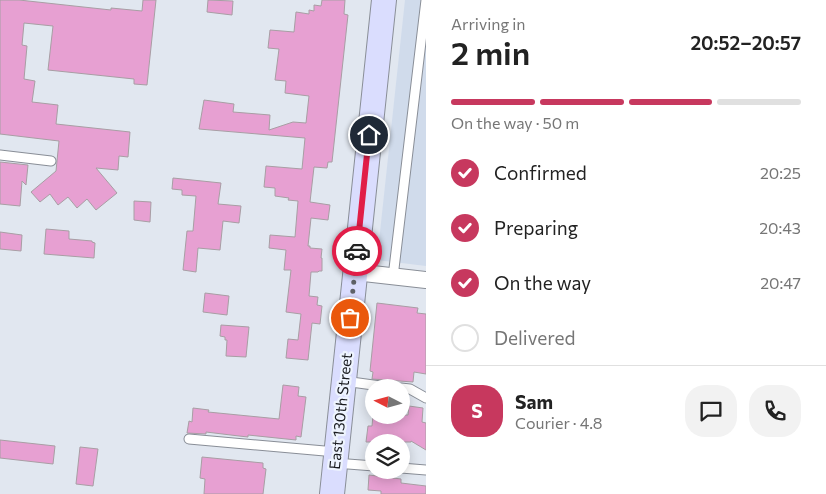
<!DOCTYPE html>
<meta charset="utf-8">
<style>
body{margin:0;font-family:Commissioner,sans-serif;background:#f2f2f2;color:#222;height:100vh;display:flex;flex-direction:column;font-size:19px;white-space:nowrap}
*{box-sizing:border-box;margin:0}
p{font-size:16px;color:#767676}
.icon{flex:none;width:28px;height:28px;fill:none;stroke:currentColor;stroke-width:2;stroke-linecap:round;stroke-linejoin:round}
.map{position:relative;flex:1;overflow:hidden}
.drawer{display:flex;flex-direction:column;background:#fff;width:400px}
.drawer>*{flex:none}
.needle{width:32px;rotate:276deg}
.fabs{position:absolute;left:365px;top:379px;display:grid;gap:10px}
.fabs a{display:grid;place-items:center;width:45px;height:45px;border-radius:50%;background:#fff;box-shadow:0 2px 12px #0003;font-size:25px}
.pin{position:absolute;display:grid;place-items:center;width:42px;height:42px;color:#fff;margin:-21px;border:2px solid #fff;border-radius:50%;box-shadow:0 1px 5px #0007}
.courier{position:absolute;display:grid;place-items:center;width:50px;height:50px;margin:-25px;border:4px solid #e11d48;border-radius:50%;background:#fff;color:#222;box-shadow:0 1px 6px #0007}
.overview em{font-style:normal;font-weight:600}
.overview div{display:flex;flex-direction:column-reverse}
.overview{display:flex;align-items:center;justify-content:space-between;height:85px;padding:0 25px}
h1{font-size:32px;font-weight:600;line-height:38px}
.bar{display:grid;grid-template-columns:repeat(4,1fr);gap:8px 5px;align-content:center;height:60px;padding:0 25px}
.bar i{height:6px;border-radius:4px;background:#e0e0e0}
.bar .active{background:#c7385e}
.bar p{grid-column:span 4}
.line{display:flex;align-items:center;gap:12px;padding:0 25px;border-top:1px solid #e0e0e0}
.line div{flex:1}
.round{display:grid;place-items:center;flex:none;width:52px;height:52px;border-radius:20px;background:#f2f2f2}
ol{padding:0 25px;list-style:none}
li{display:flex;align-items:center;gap:15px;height:55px}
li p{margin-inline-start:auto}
li .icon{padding:5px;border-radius:50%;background:#c7385e;color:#fff;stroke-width:4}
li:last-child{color:#767676}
li i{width:28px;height:28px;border:2px solid #e0e0e0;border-radius:50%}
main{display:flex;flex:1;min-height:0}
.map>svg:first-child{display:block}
.built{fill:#d0dbeb}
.building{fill:#e7a0d2;stroke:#a89ea4}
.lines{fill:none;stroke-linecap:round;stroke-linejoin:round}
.lane-casing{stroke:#898e97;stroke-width:11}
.street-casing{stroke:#898e97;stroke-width:18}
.secondary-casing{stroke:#898e97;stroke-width:26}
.lane{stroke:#fff;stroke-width:9}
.street{stroke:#fff;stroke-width:16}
.secondary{stroke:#daddfe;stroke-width:24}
.done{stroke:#5f6268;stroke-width:5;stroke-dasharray:0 9}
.route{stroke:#e11d48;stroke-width:6}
.labels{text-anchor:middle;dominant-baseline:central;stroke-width:4.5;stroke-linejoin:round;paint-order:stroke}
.street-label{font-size:15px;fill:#191b1f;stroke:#eef4fe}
</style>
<main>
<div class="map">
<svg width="426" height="494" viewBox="0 0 426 494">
<rect width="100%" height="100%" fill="#e1e7f0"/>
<path class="built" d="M405,0H426V266L377,260Z"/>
<g class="building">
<path d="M0,0H19L111,10V8L142,11L143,0H156L147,85L134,84V79L48,70L53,26L24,23L22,45L27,46L24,79L35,81L32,102L58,105L56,124L130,132L128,157L119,156L118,170L96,168L117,193L96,210L87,199L77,208L68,197L58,205L50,194L40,202L31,192L56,171L59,141L0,134Z"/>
<path d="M208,0L233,1L232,15L207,12Z"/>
<path d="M322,0H345L344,14L348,15L332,162H328L327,168L314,167L310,202L330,205L328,220L311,218L308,246H310V248L322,249L321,258H322V271H319L318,272H311L309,296L318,297L317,305L322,306L320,324L312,323L308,360L286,358L288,339L298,340L301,314L286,312L291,270H284L286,250L269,248L270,235L295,237L298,201L288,200L289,198L275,196V188L264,187L266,166L302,169L305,138L199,129L204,100L234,104L233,112L270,115L269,130L293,122L306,123L309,96L285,93L286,81L275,80L279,49L268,48L270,30L294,32L296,12L309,14V10L314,11V5L321,6Z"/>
<path d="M0,162L28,165L26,185L22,181L20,206L0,204Z"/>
<path d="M173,178L221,183L218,204L241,206L239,223L223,221L220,250L198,248L196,272L183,270L187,231H193L196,196L182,195V190L172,189Z"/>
<path d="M134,201L151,202L150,222L134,220Z"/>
<path d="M46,229L69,231V239L92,241V242L95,243L94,258L44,254Z"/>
<path d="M0,232L22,235L21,251L0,249Z"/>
<path d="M205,293L229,296L227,315L203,312Z"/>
<path d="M377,303L418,308L417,313L426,314V374L414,372L413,382L372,379L373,372L370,371Z"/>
<path d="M221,325L249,327L246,357L226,356L227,340H225V337L220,336Z"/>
<path d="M283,385L299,387L298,396L306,397L301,437L296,436V440L248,435V437L239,436L206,432V434L187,433L189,421L192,422L193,408L209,410L208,412L279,419Z"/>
<path d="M409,406L423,408L422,422L426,423V450L411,441V442H366L368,426H372L373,415H408Z"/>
<path d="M0,440L55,446L53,464L0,458Z"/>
<path d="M80,447L98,449L93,486L76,484Z"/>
<path d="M202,457L263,463V468L266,469L263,494H204L205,479L200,478Z"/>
<path d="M369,475L401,479V483L426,486V494H381V491L368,490Z"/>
</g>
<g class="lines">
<defs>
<g id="lane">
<path d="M0,155L51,161"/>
<path d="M393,277L426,0"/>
<path d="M344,381L395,388"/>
<path d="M401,388L410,389L426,398"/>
<path d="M189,439L336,452"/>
<path d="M335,463L374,466"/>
<path d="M401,468L426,470"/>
</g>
<path id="street" d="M355,272L426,280"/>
<path id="secondary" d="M332,494L384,0"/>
</defs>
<use href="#lane" class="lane-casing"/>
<use href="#street" class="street-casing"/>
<use href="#secondary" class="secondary-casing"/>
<use href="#lane" class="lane"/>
<use href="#street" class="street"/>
<use href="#secondary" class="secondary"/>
</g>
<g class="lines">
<path class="done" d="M350,318L357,251"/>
<path class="route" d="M357,251L369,135"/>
</g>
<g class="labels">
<g class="street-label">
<text transform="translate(340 411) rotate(-84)">East 130th Street</text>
</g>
</g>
</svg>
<div class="fabs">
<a><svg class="needle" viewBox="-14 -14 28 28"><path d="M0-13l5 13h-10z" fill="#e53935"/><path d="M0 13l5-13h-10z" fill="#767676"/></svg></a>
<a><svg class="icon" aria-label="layers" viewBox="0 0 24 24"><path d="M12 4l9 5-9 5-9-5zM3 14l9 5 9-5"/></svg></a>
</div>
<div class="pin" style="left:350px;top:318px;background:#ea580c"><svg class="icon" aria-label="bag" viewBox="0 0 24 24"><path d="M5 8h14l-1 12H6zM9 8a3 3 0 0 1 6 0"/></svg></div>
<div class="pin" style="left:369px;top:135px;background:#1f2937"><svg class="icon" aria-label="home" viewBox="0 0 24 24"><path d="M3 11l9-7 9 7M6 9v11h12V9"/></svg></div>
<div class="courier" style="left:357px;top:251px"><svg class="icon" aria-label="car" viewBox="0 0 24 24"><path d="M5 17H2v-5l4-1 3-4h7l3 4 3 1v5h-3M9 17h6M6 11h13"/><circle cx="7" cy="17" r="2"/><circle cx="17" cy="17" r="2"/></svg></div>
</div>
<section class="drawer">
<div class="overview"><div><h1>2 min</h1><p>Arriving in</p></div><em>20:52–20:57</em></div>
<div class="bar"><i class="active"></i><i class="active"></i><i class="active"></i><i></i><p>On the way · 50 m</p></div>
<ol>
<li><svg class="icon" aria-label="check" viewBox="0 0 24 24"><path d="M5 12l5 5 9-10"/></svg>Confirmed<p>20:25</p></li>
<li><svg class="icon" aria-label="check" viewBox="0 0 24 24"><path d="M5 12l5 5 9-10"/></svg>Preparing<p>20:43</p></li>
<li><svg class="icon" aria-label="check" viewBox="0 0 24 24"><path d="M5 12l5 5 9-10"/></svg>On the way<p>20:47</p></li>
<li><i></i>Delivered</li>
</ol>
<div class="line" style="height:90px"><b class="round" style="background:#c7385e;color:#fff">S</b><div><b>Sam</b><p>Courier · 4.8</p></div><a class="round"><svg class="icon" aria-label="chat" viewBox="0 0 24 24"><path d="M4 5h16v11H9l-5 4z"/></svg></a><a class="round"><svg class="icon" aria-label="phone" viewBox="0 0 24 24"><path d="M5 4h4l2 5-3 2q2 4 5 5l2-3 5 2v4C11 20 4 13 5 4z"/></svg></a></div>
</section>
</main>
